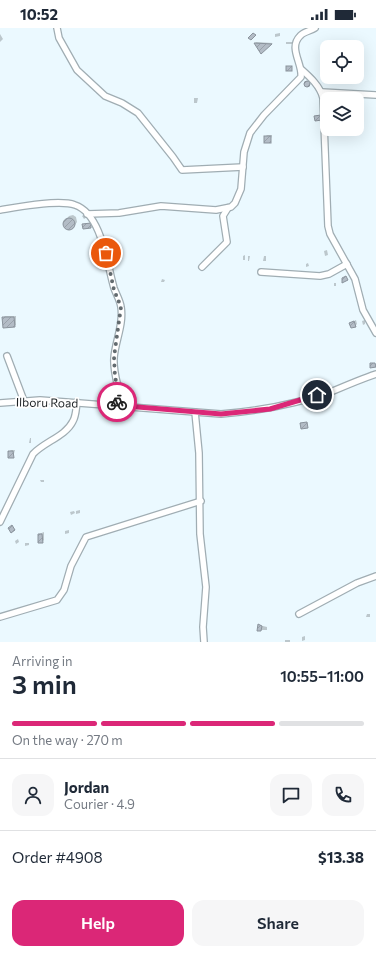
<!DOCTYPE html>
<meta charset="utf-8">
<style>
body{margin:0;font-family:Commissioner,sans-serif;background:#f6f6f7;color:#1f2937;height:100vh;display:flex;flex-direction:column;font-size:15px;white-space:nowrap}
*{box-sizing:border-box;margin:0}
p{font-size:13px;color:#747a83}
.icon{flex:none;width:22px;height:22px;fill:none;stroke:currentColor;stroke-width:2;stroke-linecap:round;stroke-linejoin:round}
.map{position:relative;height:614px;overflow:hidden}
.sheet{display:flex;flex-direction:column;background:#fff;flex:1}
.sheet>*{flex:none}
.controls{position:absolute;left:320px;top:12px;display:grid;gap:8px}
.controls a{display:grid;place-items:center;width:44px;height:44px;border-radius:8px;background:#fff;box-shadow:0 4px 16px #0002;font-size:20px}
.pin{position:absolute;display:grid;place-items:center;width:34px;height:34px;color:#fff;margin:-17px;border:2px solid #fff;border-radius:50%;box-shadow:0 1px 4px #0007}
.courier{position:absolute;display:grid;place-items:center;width:40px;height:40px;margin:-20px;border:3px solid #db2777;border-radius:50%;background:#fff;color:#222;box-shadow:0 1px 5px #0007}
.head em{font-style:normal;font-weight:600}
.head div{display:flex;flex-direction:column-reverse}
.head{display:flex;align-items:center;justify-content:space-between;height:68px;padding:0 12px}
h1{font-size:26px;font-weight:600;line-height:30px}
.bar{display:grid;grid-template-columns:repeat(4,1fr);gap:6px 4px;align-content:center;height:48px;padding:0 12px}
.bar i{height:5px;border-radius:3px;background:#e0e1e3}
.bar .on{background:#db2777}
.bar p{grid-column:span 4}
.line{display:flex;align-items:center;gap:10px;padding:0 12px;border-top:1px solid #e0e1e3}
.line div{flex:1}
.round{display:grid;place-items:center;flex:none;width:42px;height:42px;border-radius:12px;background:#f6f6f7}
.primary-button{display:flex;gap:8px;margin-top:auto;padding:8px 12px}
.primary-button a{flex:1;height:46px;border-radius:12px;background:#db2777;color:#fff;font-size:16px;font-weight:600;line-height:46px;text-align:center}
.primary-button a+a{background:#f6f6f7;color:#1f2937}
.status{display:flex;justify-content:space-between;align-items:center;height:28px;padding:0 20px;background:#fff;direction:ltr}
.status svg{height:11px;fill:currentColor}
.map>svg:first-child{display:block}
.shadow{fill:#0003}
.building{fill:url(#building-hatch);stroke:#8a939c}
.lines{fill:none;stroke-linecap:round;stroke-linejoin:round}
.minor-casing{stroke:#a0adb3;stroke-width:8}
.minor{stroke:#fff;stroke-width:5.5}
.done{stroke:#636b6f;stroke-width:4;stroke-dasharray:0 7.2}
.route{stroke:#db2777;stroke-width:5}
.labels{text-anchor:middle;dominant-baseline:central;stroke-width:3.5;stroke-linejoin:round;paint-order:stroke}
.street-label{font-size:12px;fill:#1a1f22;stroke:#fff}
</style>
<div class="status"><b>10:52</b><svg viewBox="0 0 49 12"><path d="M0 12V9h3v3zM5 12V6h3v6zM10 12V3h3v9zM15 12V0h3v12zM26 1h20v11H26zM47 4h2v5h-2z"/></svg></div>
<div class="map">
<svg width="376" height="614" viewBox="0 0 376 614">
<defs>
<pattern id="building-hatch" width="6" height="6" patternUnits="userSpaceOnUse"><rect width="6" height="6" fill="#b3bcc6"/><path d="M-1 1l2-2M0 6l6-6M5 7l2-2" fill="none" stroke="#99a1aa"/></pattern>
</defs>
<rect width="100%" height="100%" fill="#ebf9ff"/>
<g class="shadow">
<path d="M280,5V8L275,9V6Z"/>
<path d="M0,6L3,11L0,14Z"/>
<path d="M256,14L273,15L261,25L255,15Z"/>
<rect x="286" y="14" width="6" height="2"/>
<path d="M306,53L309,54L308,57H306Z"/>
<path d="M194,70H198L197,75H194Z"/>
<path d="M267,107H272L270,114L265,109Z"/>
<path d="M85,186L87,189L84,191L82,188Z"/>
<path d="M73,187L76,189L77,194L73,200L68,201L63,196L69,188Z"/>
<path d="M327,222L328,227L325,228L324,223Z"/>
<path d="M245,227V232H243V228Z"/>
<path d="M248,228H250L249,233H248Z"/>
<path d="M264,228H266V233H263Z"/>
<path d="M308,235L309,238L306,239V236Z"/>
<path d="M162,251L165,252L164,254H161Z"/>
<rect x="334" y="255" width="2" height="3"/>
<path d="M5,288H16V297L14,298L3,290Z"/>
<path d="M356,292L357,296L355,298L350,295Z"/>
<path d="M365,292V296L363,297L362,293Z"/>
<path d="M30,410H31V415H29Z"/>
<path d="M11,422H15L13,429L9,424Z"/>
<path d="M40,452H44V454H41Z"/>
<path d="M80,482V485L76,486V483Z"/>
<path d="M74,483L75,485L71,487L70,484Z"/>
<path d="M69,502V505L65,506V503Z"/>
<path d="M44,504V512L42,514L39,506Z"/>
<path d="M18,511L19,514L16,516L15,513Z"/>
<path d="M25,515H29V517L25,518Z"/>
<path d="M370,586V589H366L367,586Z"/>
<path d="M259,597L267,599V602H258Z"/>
<path d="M305,608V612L302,613V609Z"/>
<rect x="285" y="612" width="5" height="2"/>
</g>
<g class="building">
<path d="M253,5L256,7L251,12L248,10Z"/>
<path d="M254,15L272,16L261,26Z"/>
<rect x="286" y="38" width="6" height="5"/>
<circle cx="307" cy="56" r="3"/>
<path d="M321,87L322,92L315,93L314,88Z"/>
<rect x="264" y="108" width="7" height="7"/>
<circle cx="69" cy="196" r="6"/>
<path d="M91,195V200L83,201L82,196Z"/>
<path d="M346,248L348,252L342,255V250Z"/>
<path d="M2,289H14L15,299L3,300Z"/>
<path d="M354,293L356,299L351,300L349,295Z"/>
<path d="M370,335H375L376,339L370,340Z"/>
<path d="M307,394L308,400L301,401L300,395Z"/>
<path d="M8,423H13L14,430H8Z"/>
<path d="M12,497L15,502L11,505L8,500Z"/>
<path d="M38,506H42L43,515H38Z"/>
<path d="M258,596L262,598L261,603H257Z"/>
</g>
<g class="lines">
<defs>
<g id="minor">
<path d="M57,0L59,10L77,42L105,68L122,75L138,85L173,129L182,142L243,139"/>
<path d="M301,41C310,49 320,58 323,70L328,198L330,206L355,251L363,282L376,305"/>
<path d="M322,64L376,67"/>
<path d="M0,182C18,179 59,171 75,177C102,186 107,237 114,260C116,266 120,272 121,279C124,296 115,314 114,330C113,344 118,356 120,369L114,377"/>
<path d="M87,186L119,185L161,178L216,182L231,179L235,175L241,161L244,124L250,105L264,87L301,49C303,36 288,20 300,8C303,4 310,3 315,0"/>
<path d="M202,239L227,214L223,188L228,180"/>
<path d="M261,244L320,248L329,246L347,236"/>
<path d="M7,328L24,373"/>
<path d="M0,375L40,372L221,386C259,383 297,376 333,363C347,357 361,351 376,346"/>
<path d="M195,384L199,425L200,506L206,559L203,599L204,614"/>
<path d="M0,494L33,426C44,414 66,408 73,393C76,388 76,381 77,374"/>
<path d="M299,586L357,555L376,548"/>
<path d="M0,589L57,572L64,562L71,538L86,509L201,473"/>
</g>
</defs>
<use href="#minor" class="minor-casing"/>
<use href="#minor" class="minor"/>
</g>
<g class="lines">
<path class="done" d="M106,225L114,262L121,279L114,329L115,349L120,369L117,374"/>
<path class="route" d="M117,374L114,377L221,386L270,381L317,367"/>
</g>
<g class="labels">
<g class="street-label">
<text transform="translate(47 374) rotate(1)">Ilboru Road</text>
</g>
</g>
</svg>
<div class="controls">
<a><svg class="icon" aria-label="locate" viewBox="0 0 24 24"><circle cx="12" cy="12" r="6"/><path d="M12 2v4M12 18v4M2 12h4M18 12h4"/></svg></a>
<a><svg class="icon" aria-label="layers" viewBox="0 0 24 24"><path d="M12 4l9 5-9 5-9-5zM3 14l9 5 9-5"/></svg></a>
</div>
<div class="pin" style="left:106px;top:225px;background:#ea580c"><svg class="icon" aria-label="bag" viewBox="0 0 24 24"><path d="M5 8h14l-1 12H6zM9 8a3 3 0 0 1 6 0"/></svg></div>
<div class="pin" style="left:317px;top:367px;background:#1f2937"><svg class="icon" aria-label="home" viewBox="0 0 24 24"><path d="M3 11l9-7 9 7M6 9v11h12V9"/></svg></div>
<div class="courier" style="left:117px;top:374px"><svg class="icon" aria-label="bike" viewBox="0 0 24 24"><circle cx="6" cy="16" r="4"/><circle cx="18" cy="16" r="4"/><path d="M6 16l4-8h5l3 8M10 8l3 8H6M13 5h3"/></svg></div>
</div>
<section class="sheet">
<div class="head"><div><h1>3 min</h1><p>Arriving in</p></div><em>10:55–11:00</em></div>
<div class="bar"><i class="on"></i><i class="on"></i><i class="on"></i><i></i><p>On the way · 270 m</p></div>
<div class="line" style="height:72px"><a class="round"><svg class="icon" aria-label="person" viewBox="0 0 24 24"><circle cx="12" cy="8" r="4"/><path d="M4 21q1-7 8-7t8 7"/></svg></a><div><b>Jordan</b><p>Courier · 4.9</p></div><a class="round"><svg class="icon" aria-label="chat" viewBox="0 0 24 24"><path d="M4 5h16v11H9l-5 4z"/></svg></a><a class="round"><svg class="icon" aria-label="phone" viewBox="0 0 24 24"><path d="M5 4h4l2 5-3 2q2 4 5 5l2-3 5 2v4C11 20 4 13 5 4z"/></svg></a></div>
<div class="line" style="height:52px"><div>Order #4908</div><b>$13.38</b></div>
<div class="primary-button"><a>Help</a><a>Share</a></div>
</section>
